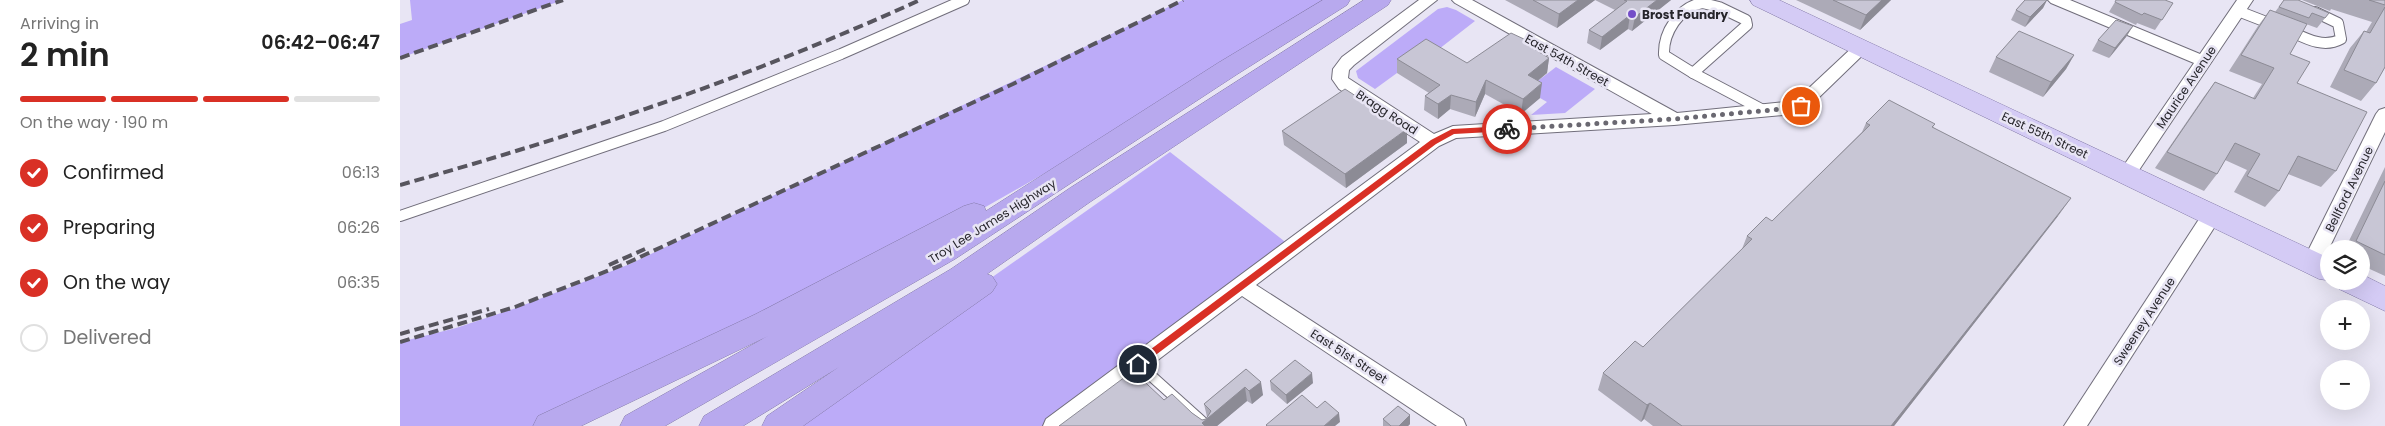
<!DOCTYPE html>
<meta charset="utf-8">
<style>
body{margin:0;font-family:Poppins,sans-serif;background:#f6f6f6;color:#222;height:100vh;display:flex;flex-direction:column;font-size:19px;white-space:nowrap}
*{box-sizing:border-box;margin:0}
p{font-size:16px;color:#767676}
.icon{flex:none;width:28px;height:28px;fill:none;stroke:currentColor;stroke-width:2;stroke-linecap:round;stroke-linejoin:round}
.map{position:relative;flex:1;overflow:hidden}
.details{display:flex;flex-direction:column;background:#fff;width:400px}
.details>*{flex:none}
.controls{position:absolute;left:1920px;top:240px;display:grid;gap:10px}
.controls a{display:grid;place-items:center;width:50px;height:50px;border-radius:50%;background:#fff;box-shadow:0 5px 20px #0002;font-size:25px}
.pin{position:absolute;display:grid;place-items:center;width:42px;height:42px;color:#fff;margin:-21px;border:2px solid #fff;border-radius:50%;box-shadow:0 1px 5px #0007}
.courier{position:absolute;display:grid;place-items:center;width:50px;height:50px;margin:-25px;border:4px solid #d93025;border-radius:50%;background:#fff;color:#222;box-shadow:0 1px 6px #0007}
.overview em{font-style:normal;font-weight:600}
.overview div{display:flex;flex-direction:column-reverse}
.overview{display:flex;align-items:center;justify-content:space-between;height:85px;padding:0 20px}
h1{font-size:32px;font-weight:600;line-height:38px}
.bar{display:grid;grid-template-columns:repeat(4,1fr);gap:8px 5px;align-content:center;height:60px;padding:0 20px}
.bar i{height:6px;border-radius:4px;background:#e0e0e0}
.bar .on{background:#d93025}
.bar p{grid-column:span 4}
ol{padding:0 20px;list-style:none}
li{display:flex;align-items:center;gap:15px;height:55px}
li p{margin-inline-start:auto}
li .icon{padding:5px;border-radius:50%;background:#d93025;color:#fff;stroke-width:4}
li:last-child{color:#767676}
li i{width:28px;height:28px;border:2px solid #e0e0e0;border-radius:50%}
main{display:flex;flex:1;min-height:0}
.map>svg:first-child{display:block}
.green{fill:#bcabf8}
.lines{fill:none;stroke-linecap:round;stroke-linejoin:round}
.lane-casing{stroke:#716e7b;stroke-width:12}
.street-casing{stroke:#716e7b;stroke-width:2}
.primary-casing{stroke:#857baa;stroke-width:1}
.highway-casing{stroke:#857baa;stroke-width:1}
.lane{stroke:#fff;stroke-width:10}
.street{fill:#fff;fill-rule:evenodd}
.primary{fill:#d4cbf5;fill-rule:evenodd}
.highway{fill:#b8a9ee;fill-rule:evenodd}
.rail{stroke:#57555e;stroke-width:4;stroke-dasharray:10 5;stroke-linecap:butt}
.wall{fill:#acaab7}
.shaded-wall{fill:#8c8b95}
.building{fill:#c8c6d5;stroke:#8c8b95}
.route{fill:#d93025}
.done{stroke:#6a6871;stroke-width:5;stroke-dasharray:0 9}
.poi-dot{fill:#744ec8;stroke:#e8e5f4;stroke-width:2}
.labels{text-anchor:middle;dominant-baseline:central;stroke-width:5;stroke-linejoin:round;paint-order:stroke}
.poi-label{font-size:12px;font-weight:bold;fill:#26252b;stroke:#e8e5f4;text-anchor:start}
.street-label{font-size:12px;fill:#26252b;stroke:#e8e5f4}
</style>
<main>
<section class="details">
<div class="overview"><div><h1>2 min</h1><p>Arriving in</p></div><em>06:42–06:47</em></div>
<div class="bar"><i class="on"></i><i class="on"></i><i class="on"></i><i></i><p>On the way · 190 m</p></div>
<ol>
<li><svg class="icon" aria-label="check" viewBox="0 0 24 24"><path d="M5 12l5 5 9-10"/></svg>Confirmed<p>06:13</p></li>
<li><svg class="icon" aria-label="check" viewBox="0 0 24 24"><path d="M5 12l5 5 9-10"/></svg>Preparing<p>06:26</p></li>
<li><svg class="icon" aria-label="check" viewBox="0 0 24 24"><path d="M5 12l5 5 9-10"/></svg>On the way<p>06:35</p></li>
<li><i></i>Delivered</li>
</ol>
</section>
<div class="map">
<svg width="1985" height="426" viewBox="0 0 1985 426">
<rect width="100%" height="100%" fill="#e8e5f4"/>
<g class="green">
<path d="M10,0H163L0,58V24L12,20Z"/>
<path d="M783,0H939L670,159L582,209L149,426H0V342L56,328L116,308L230,264Z"/>
<path d="M1047,7L1056,10L1075,21L1030,56L997,73L975,89L958,78L956,71L1038,9Z"/>
<path d="M1156,67L1195,89L1165,113L1131,115L1147,102L1126,90Z"/>
<path d="M770,152L893,248L654,426H381Z"/>
</g>
<g class="lines">
<defs>
<g id="lane">
<path d="M1302,3L1319,7L1346,20L1347,25L1293,73L1264,55C1263,33 1279,7 1302,3Z"/>
<path d="M1838,11L1874,25"/>
<path d="M1888,30C1905,38 1923,49 1941,39L1938,23L1915,12"/>
<path d="M1293,73L1365,111"/>
<path d="M0,216L264,126L441,54L564,0"/>
<path d="M738,364L807,426"/>
</g>
<g id="street">
<path d="M1019,0H1037L954,65L949,70L948,78L1034,134L1053,126L1252,114L1055,3L1052,0H1072L1277,113L1395,101L1456,44H1468L1470,48L1407,109L1393,114L1274,125L1056,138L1039,146L856,285L1063,419L1066,426H1037L842,296L671,426H643L646,419L1020,142L939,89L932,79L933,69L942,57Z"/>
<path d="M1648,0H1670L1800,54L1837,0H1853L1733,179L1727,181L1721,179L1718,174L1794,63L1651,3Z"/>
<path d="M1985,108V132L1922,263L1919,268L1912,271L1905,268L1902,263L1976,114L1979,110Z"/>
<path d="M1812,208L1819,210L1821,215L1819,220L1687,426H1664L1805,210Z"/>
</g>
<g id="primary">
<path d="M1350,0H1379L1929,258V281H1932L1919,279L1353,5Z"/>
<path d="M1961,274L1985,286V311L1939,289L1935,281H1961Z"/>
</g>
<g id="highway">
<path d="M923,0H950L947,5L836,75L555,259L265,426H220L225,416L368,336L181,426H133L138,416L356,314L564,206L574,203L584,206L586,211L818,63Z"/>
<path d="M964,0H991L988,5L690,202L587,274L592,276L597,284L592,292L403,426H362L367,416L439,367L343,426H299L304,416L551,269L670,188Z"/>
</g>
</defs>
<use href="#lane" class="lane-casing"/>
<use href="#street" class="street-casing"/>
<use href="#primary" class="primary-casing"/>
<use href="#highway" class="highway-casing"/>
<use href="#lane" class="lane"/>
<use href="#street" class="street"/>
<use href="#primary" class="primary"/>
<use href="#highway" class="highway"/>
<g class="rail">
<path d="M0,58L163,0"/>
<path d="M0,185C178,135 351,77 520,0"/>
<path d="M209,265L245,249"/>
<path d="M0,334L89,309"/>
<path d="M0,342L115,307L225,264L613,84L783,0"/>
</g>
</g>
<g class="wall">
<path d="M1105,0H1271L1232,31L1228,29L1200,50L1187,43L1189,30L1215,10L1195,0L1157,28Z"/>
<path d="M1396,0H1491L1460,30Z"/>
<path d="M1625,0H1647L1643,8L1625,27L1611,20L1616,10Z"/>
<path d="M1884,0L1929,13L1917,28L1906,24L1890,54L1897,83L1936,171L1921,187L1888,174L1879,191L1865,207L1834,192L1847,170L1825,160L1817,174L1804,191L1755,168L1803,98L1815,82L1853,98L1862,84L1829,71L1858,26L1870,10L1875,12Z"/>
<path d="M1902,0H1985V67L1976,83L1961,101L1930,87L1950,48L1964,31L1966,32L1972,22L1931,9L1930,11Z"/>
<path d="M1715,2L1773,3L1755,30L1737,23L1736,25L1709,12Z"/>
<path d="M1733,26L1726,37L1709,58L1692,51L1698,40Z"/>
<path d="M1126,45L1149,58L1147,73L1138,81L1140,98L1121,114L1085,94L1075,117L1050,109L1038,119L1024,110L1025,96L1029,93L997,73V59L1067,63Z"/>
<path d="M1674,55L1666,69L1643,97L1589,72L1596,57Z"/>
<path d="M1466,123L1535,124L1533,127L1658,216L1494,426H1253L1244,419L1241,422L1198,390L1203,373L1243,347L1342,249L1347,236L1372,221L1462,132Z"/>
<path d="M882,131L1007,143L946,188L884,145Z"/>
<path d="M1985,167V276L1961,265V249H1945Z"/>
<path d="M846,369L863,395L852,404L847,401L817,426H659L764,400L792,413L802,420L806,419L807,417L804,404Z"/>
<path d="M870,381L913,383L887,404L871,390Z"/>
<path d="M983,419L1010,424L1008,426H983Z"/>
</g>
<g class="shaded-wall">
<path d="M1178,0H1195L1157,28L1159,14Z"/>
<path d="M1257,0H1271L1232,31L1235,17Z"/>
<path d="M1482,0H1491L1460,30L1466,15Z"/>
<path d="M1647,0L1643,8L1625,27L1630,17Z"/>
<path d="M1230,15L1228,29L1200,50L1202,37Z"/>
<path d="M1733,26L1726,37L1709,58L1715,48Z"/>
<path d="M1674,55L1666,69L1643,97L1651,82Z"/>
<path d="M1149,58L1147,73L1126,90L1128,75Z"/>
<path d="M1086,80L1085,94L1075,117L1076,102Z"/>
<path d="M1142,83L1140,98L1121,114L1123,99Z"/>
<path d="M1051,95L1050,109L1038,119V104Z"/>
<path d="M1007,129V143L946,188L945,174Z"/>
<path d="M1671,198L1658,216L1494,426H1491Z"/>
<path d="M912,373L913,383L887,404L886,395Z"/>
<path d="M861,382L863,395L852,404L849,391Z"/>
<path d="M845,387L847,401L817,426H803L802,423Z"/>
<path d="M1250,403L1244,419L1241,422L1247,405Z"/>
<path d="M939,413L940,422L935,426H924Z"/>
<path d="M1010,415V424L1008,426H999Z"/>
</g>
<g class="building">
<path d="M1133,0H1178L1159,14Z"/>
<path d="M1224,0H1257L1235,17L1230,15L1202,37L1189,30L1227,1Z"/>
<path d="M1433,0H1482L1466,15Z"/>
<path d="M1625,0H1647L1630,17L1616,10Z"/>
<path d="M1716,0H1765L1773,3L1762,20L1744,13L1742,15L1715,2Z"/>
<path d="M1884,0H1898L1929,13L1925,18L1912,13L1909,18L1879,7Z"/>
<path d="M1969,0H1985V5Z"/>
<path d="M1985,7V67L1976,83L1944,70L1964,31L1970,33Z"/>
<path d="M1870,10L1907,24L1890,54L1910,62L1897,83L1967,112L1936,171L1898,156L1879,191L1847,176L1860,154L1835,143L1817,174L1767,152L1815,82L1855,99L1874,68L1841,55Z"/>
<path d="M1716,20L1733,26L1715,48L1698,40Z"/>
<path d="M1619,31L1674,55L1651,82L1596,57Z"/>
<path d="M1111,33L1126,40L1124,43L1149,58L1128,75L1142,83L1123,99L1086,80L1076,102L1051,95L1038,104L1025,96L1040,85L997,59L1026,39L1067,63Z"/>
<path d="M945,89L1007,129L945,174L882,131Z"/>
<path d="M1489,100L1535,124L1532,127L1671,198L1491,426H1282L1250,403L1247,405L1203,373L1235,341L1243,347L1352,239L1347,236L1366,217L1372,221L1470,125L1466,123Z"/>
<path d="M1985,181V255L1956,241Z"/>
<path d="M895,360L912,373L886,395L870,381Z"/>
<path d="M846,369L861,382L849,391L845,387L802,423L805,426H659L733,371L764,400L772,394L792,413L802,420L806,419L811,411L804,404Z"/>
<path d="M902,395L917,408L925,401L939,413L924,426H867L866,425Z"/>
<path d="M998,406L1010,415L999,426H991L983,419Z"/>
</g>
<path class="route" d="M1107,126L1111,129L1109,131L1054,134L1036,144L741,366H735V361L1031,140L1052,129Z"/>
<g class="lines">
<path class="done" d="M1107,129L1274,119L1393,108L1401,106"/>
</g>
<circle class="poi-dot" cx="1232" cy="14" r="5"/>
<g class="labels">
<g class="poi-label">
<text x="1242" y="14">Brost Foundry</text>
</g>
<g class="street-label">
<text transform="translate(1167 60) rotate(29)">East 54th Street</text>
<text transform="translate(1786 87) rotate(-56)">Maurice Avenue</text>
<text transform="translate(987 112) rotate(33)">Bragg Road</text>
<text transform="translate(1645 135) rotate(25)">East 55th Street</text>
<text transform="translate(1949 189) rotate(-64)">Bellford Avenue</text>
<text transform="translate(592 221) rotate(-32)">Troy Lee James Highway</text>
<text transform="translate(1744 321) rotate(-57)">Sweeney Avenue</text>
<text transform="translate(949 356) rotate(33)">East 51st Street</text>
</g>
</g>
</svg>
<div class="controls">
<a><svg class="icon" aria-label="layers" viewBox="0 0 24 24"><path d="M12 4l9 5-9 5-9-5zM3 14l9 5 9-5"/></svg></a>
<a>+</a>
<a>−</a>
</div>
<div class="pin" style="left:1401px;top:106px;background:#ea580c"><svg class="icon" aria-label="bag" viewBox="0 0 24 24"><path d="M5 8h14l-1 12H6zM9 8a3 3 0 0 1 6 0"/></svg></div>
<div class="pin" style="left:738px;top:364px;background:#1f2937"><svg class="icon" aria-label="home" viewBox="0 0 24 24"><path d="M3 11l9-7 9 7M6 9v11h12V9"/></svg></div>
<div class="courier" style="left:1107px;top:129px"><svg class="icon" aria-label="bike" viewBox="0 0 24 24"><circle cx="6" cy="16" r="4"/><circle cx="18" cy="16" r="4"/><path d="M6 16l4-8h5l3 8M10 8l3 8H6M13 5h3"/></svg></div>
</div>
</main>
